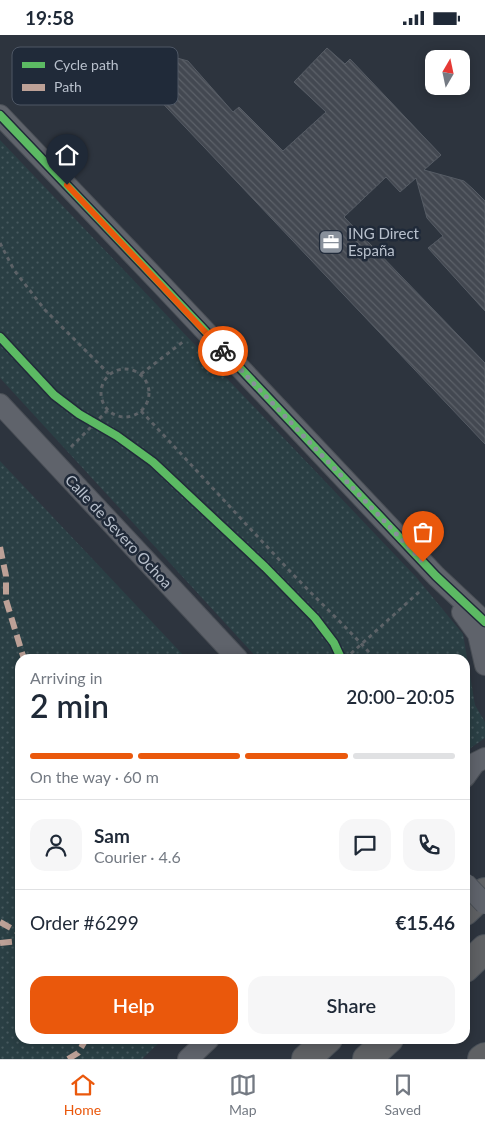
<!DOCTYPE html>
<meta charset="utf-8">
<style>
body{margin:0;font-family:Lato,sans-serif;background:#f6f6f7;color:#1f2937;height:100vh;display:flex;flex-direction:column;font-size:19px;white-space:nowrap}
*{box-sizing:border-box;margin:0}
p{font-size:16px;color:#747a83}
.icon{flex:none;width:28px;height:28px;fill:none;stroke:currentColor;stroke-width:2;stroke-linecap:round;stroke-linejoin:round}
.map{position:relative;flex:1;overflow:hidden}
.sheet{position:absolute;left:15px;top:619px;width:455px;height:390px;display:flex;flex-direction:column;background:#fff;border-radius:15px;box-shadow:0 2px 12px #0003}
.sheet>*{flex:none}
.needle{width:32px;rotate:9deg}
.buttons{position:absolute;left:425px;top:15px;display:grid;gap:10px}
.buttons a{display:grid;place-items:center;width:45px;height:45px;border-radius:10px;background:#fff;box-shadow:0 2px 12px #0003;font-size:25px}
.pin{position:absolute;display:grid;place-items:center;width:42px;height:42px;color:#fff;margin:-51px -21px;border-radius:50% 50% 50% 0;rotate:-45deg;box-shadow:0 0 5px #0007}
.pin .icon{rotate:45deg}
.courier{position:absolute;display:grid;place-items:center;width:50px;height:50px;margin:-25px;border:4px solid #ea580c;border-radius:50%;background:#fff;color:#222;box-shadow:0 1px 6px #0007}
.summary em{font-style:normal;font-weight:600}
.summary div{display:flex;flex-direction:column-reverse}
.summary{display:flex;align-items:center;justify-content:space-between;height:85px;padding:0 15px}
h1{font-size:32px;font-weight:600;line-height:38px}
.bar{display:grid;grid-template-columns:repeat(4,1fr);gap:8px 5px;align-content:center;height:60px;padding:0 15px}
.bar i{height:6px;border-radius:4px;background:#e0e1e3}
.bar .selected{background:#ea580c}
.bar p{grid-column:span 4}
.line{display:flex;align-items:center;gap:12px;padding:0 15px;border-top:1px solid #e0e1e3}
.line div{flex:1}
.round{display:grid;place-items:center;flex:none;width:52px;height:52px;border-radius:15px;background:#f6f6f7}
.button{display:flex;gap:10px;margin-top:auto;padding:10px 15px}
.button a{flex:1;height:58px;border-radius:15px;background:#ea580c;color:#fff;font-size:20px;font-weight:600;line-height:58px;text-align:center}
.button a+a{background:#f6f6f7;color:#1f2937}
.status{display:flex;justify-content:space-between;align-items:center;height:35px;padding:0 25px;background:#fff;direction:ltr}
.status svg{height:14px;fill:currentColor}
.tab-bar{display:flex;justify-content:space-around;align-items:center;height:70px;border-top:1px solid #e0e1e3;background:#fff;font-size:14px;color:#747a83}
.tab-bar a{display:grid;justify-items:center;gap:2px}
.tab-bar .selected{color:#ea580c}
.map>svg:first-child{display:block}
.grass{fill:url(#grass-dots)}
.building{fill:url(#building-back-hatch);stroke:#565c65}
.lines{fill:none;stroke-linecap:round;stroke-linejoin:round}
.minor-casing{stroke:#4a4f56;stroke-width:22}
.motorway-casing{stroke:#4a5159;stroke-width:30}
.path{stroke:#5c6267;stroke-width:3;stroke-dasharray:4 4;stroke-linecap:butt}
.minor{stroke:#5f636b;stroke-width:20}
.motorway{stroke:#5f6164;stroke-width:28}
.minor-bridge-casing{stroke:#4a4f56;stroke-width:22;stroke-linecap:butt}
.minor-bridge{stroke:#5f636b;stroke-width:20}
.quiet{stroke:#bda197;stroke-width:6;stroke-dasharray:12 6;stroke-linecap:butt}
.cycleway-casing{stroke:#202a39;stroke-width:11}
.cycleway{stroke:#5cba63;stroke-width:8}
.done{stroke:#88909b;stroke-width:5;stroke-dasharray:0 9}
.route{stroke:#ea580c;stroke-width:6}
.labels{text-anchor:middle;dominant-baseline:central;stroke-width:5;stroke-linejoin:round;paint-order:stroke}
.poi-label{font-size:15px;fill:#b9c1cd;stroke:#202a39;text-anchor:start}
.street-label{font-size:15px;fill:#b9c1cd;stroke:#202a39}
.key{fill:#202a39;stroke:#4e5765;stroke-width:1}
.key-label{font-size:14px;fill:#b9c1cd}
</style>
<div class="status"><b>19:58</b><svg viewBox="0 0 49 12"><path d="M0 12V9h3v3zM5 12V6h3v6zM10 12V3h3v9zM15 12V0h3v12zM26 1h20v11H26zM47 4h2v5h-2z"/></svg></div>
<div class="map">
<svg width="485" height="1024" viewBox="0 0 485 1024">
<defs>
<pattern id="grass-dots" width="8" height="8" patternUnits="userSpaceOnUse" patternTransform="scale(1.25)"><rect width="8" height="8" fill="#2a3f44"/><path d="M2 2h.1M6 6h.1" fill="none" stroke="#47595e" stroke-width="1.8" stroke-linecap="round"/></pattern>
<pattern id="building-back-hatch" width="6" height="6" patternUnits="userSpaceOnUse" patternTransform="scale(1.25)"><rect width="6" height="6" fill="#434851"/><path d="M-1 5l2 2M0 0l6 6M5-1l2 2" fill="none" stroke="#5c6169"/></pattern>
</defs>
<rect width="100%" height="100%" fill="#2d343e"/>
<g class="grass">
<path d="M0,105L416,542L463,599L475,670L485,687V703L465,717V624H258L0,343Z"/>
<path d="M0,426L187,624H20V1004H163L142,1024H0Z"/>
</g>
<path class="building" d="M327,13L345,29L350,24L441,120L424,135L464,146L473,154L485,166V276L428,213L443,201L427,183L416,143L400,157L386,142L344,182L485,328V409L151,56L149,33L166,20L188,26L233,77L239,72L283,116L326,77L294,47Z"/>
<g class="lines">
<defs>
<g id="minor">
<path d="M0,80L160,248L436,541L485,587"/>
<path d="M0,369L238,624"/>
<path d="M462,577L478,599L485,630"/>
<path d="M465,742L475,728L485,723"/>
<path d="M188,1024L209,1004"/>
</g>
<g id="motorway">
<path d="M465,876L485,857"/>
<path d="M465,933L485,914"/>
<path d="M306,1024L328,1004"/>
<path d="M367,1024L389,1004"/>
<path d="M482,1024L485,1022"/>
</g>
</defs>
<use href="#minor" class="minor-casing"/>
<use href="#motorway" class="motorway-casing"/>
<g class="path">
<path d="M0,208L14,235L45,275L109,339"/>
<circle cx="125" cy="358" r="24"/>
<path d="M141,339L184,306"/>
<path d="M141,376C190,428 238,481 287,533C316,564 347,592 375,624"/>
<path d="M71,412L108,375"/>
<path d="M345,624L419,557"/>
</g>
<use href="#minor" class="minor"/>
<use href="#motorway" class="motorway"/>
<defs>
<path id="minor-bridge" d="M465,848L485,869"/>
</defs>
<use href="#minor-bridge" class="minor-bridge-casing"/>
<use href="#minor-bridge" class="minor-bridge"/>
<g class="quiet">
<path d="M0,512L6,541V565L24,624"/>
<path d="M0,887L20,898"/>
<path d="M0,908L20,906"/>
<path d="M68,1024L78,1018L86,1004"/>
</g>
<defs>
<g id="cycleway">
<path d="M0,80L160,248L436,541L485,587"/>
<path d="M0,302L54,360L79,379L117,401L153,427L265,532L315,583L334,608L340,621L341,624"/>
</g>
</defs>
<use href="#cycleway" class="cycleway-casing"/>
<use href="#cycleway" class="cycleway"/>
</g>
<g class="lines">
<path class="done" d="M223,316L423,527"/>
<path class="route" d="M67,150L223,316"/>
</g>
<defs>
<symbol id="office-square" viewBox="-11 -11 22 22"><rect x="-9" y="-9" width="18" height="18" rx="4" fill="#88909b" stroke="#202a39"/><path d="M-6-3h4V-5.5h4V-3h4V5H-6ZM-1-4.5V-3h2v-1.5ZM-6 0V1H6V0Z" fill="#fff"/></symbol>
</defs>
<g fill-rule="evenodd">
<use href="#office-square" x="317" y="193" width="28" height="28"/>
</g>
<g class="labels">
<g class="poi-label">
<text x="348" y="198">ING Direct<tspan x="348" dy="17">España</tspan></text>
</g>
<g class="street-label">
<text transform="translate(119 496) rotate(47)">Calle de Severo Ochoa</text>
</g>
</g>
<rect x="12" y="12" width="166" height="58" rx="8" class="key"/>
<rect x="22" y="27" width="23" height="6" fill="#5cba63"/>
<rect x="22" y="49" width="23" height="7" fill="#bda197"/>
<g class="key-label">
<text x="54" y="35">Cycle path</text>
<text x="54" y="57">Path</text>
</g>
</svg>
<div class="buttons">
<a><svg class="needle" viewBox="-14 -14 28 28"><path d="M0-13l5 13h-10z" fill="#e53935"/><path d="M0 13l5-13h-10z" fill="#747a83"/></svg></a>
</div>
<div class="pin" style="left:423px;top:527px;background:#ea580c"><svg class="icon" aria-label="bag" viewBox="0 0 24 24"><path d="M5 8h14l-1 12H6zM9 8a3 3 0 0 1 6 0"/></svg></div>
<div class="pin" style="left:67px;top:150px;background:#1f2937"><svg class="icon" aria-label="home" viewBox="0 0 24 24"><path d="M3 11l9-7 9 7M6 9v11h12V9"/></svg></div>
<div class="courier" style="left:223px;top:316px"><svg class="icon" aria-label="bike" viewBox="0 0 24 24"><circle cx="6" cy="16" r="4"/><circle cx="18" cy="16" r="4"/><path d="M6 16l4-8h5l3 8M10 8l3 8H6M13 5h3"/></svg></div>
<section class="sheet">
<div class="summary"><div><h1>2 min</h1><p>Arriving in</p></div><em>20:00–20:05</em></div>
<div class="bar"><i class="selected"></i><i class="selected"></i><i class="selected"></i><i></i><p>On the way · 60 m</p></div>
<div class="line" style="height:90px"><a class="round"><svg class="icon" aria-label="person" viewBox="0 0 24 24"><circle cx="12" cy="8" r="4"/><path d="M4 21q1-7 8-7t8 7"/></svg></a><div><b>Sam</b><p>Courier · 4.6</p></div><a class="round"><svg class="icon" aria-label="chat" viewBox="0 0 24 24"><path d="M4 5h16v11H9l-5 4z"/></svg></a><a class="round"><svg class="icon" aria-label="phone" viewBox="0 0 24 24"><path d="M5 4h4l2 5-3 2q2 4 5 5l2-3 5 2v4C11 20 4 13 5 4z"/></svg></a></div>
<div class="line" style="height:65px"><div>Order #6299</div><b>€15.46</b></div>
<div class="button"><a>Help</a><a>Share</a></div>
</section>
</div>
<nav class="tab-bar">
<a class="selected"><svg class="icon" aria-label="home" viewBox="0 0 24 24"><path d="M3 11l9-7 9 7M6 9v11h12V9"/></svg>Home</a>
<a><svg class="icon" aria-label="map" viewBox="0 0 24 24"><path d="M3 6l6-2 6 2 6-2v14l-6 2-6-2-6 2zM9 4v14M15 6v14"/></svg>Map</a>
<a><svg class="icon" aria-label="saved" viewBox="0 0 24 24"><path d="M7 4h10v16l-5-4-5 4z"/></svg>Saved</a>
</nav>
